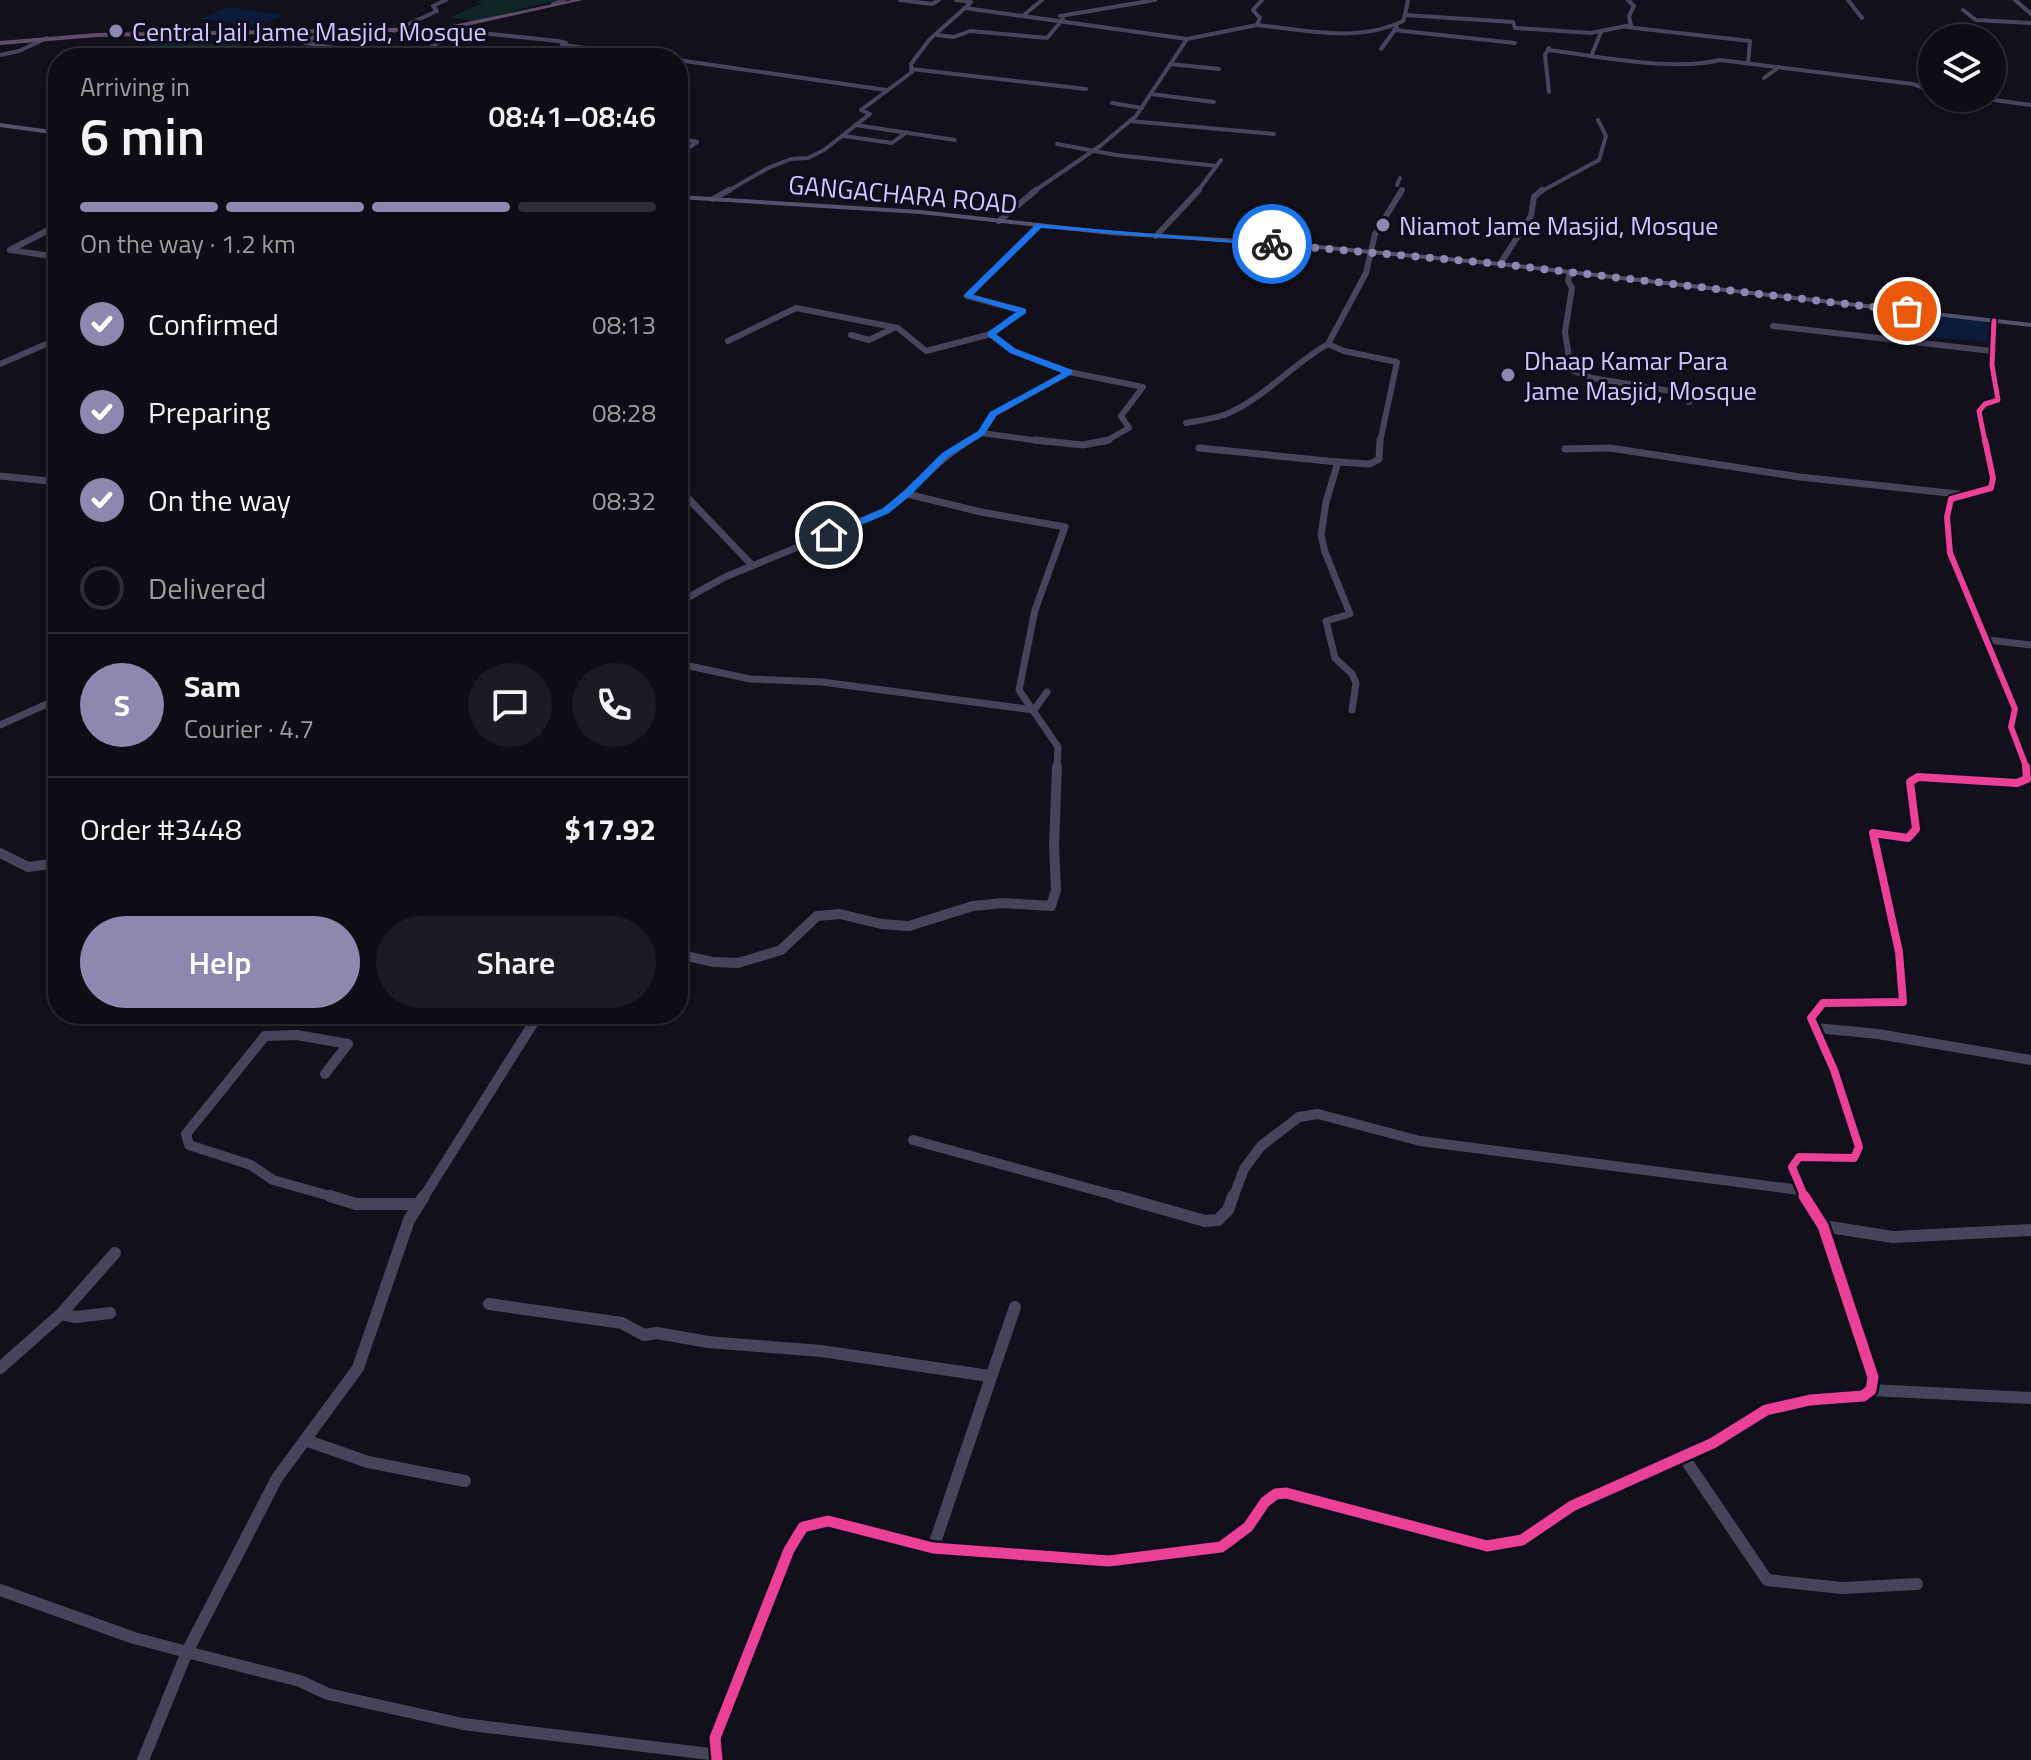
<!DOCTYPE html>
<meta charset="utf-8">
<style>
body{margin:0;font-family:"Titillium Web",sans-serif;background:#1c1a22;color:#f1f3f6;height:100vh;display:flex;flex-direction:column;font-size:30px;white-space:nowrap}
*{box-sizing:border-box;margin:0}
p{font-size:26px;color:#9b9ba0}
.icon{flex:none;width:44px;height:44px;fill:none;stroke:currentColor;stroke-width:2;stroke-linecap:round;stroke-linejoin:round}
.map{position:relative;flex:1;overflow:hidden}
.sheet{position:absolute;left:48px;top:48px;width:640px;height:976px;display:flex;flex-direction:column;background:#0e0c14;border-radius:32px;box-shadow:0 2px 6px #0004,0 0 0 2px #2e2c34}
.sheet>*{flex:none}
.buttons{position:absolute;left:1918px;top:24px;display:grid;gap:16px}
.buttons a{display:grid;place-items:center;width:88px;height:88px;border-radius:50%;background:#0e0c14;box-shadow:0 2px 6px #0004,0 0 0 2px #2e2c34;font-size:40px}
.pin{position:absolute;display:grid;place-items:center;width:68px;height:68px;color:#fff;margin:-34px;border:4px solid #fff;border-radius:50%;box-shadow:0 2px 8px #0007}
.courier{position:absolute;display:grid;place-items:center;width:80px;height:80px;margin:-40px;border:6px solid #1a73e8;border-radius:50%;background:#fff;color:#222;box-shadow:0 2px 10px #0007}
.head em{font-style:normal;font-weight:600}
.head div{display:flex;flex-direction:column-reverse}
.head{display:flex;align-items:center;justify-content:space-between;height:136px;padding:0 32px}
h1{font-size:52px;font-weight:600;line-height:60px}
.bar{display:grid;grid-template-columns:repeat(4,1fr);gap:12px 8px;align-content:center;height:96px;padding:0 32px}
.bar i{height:10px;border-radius:6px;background:#2e2c34}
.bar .on{background:#8d88af}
.bar p{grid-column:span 4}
.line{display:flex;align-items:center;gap:20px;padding:0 32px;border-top:2px solid #2e2c34}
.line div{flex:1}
.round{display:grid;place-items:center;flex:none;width:84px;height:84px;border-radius:42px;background:#1c1a22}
ol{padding:0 32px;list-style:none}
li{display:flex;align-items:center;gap:24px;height:88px}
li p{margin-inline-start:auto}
li .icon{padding:8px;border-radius:50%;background:#8d88af;color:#fff;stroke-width:4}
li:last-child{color:#9b9ba0}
li i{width:44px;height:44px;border:4px solid #2e2c34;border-radius:50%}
.primary-button{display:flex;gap:16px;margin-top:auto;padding:16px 32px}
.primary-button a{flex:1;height:92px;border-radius:48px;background:#8d88af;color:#fff;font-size:32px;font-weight:600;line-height:92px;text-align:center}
.primary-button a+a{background:#1c1a22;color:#f1f3f6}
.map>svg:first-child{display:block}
.green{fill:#0f2425}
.water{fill:#0b1c3b}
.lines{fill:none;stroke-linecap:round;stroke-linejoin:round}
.minor-far4{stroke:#45445b;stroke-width:4}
.minor-far3{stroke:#45445b;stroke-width:6}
.minor-far2{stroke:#45445b;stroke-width:7}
.minor-far1{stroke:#45445b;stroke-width:10}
.minor{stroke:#45445b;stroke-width:12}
.secondary{fill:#53516e;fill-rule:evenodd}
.trunk{fill:#5e4c68;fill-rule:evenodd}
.cycleway-far3-casing{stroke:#0f0c1e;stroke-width:8}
.cycleway-far2-casing{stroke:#0f0c1e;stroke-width:10}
.cycleway-far1-casing{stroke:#0f0c1e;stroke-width:13}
.cycleway-casing{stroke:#0f0c1e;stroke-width:16}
.cycleway-far3{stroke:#ea4096;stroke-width:5}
.cycleway-far2{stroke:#ea4096;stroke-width:6}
.cycleway-far1{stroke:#ea4096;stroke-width:8}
.cycleway{stroke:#ea4096;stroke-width:11}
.route{fill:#1a73e8}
.done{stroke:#8d88af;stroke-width:8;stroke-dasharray:0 14.4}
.poi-dot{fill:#8d88af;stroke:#0f0c1e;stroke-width:3}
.labels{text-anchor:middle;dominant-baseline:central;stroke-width:6;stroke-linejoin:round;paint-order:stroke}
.far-poi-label{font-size:26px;fill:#cfc8ff;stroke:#0f0c1e;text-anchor:start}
.far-street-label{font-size:26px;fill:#cfc8ff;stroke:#0f0c1e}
</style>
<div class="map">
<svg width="2031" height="1760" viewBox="0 0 2031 1760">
<rect width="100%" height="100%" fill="#12101a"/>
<g class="green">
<path d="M484,0H557L475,21L451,17L482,3L474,2Z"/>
<path d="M248,42L212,58H114L152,43Z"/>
</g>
<g class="water">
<path d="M228,7L285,15L259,26L200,19Z"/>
<path d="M1919,315L1984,321L1989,326L1987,342L1924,336Z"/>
</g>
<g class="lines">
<g class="minor-far4">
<path d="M900,0L932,4L939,0"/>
<path d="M956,0L971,2L965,8L1187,39L1257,25L1260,18L1253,10L1262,0"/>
<path d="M1408,0L1405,15L1513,22L1515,28L1591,33L1631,25L1629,16L1634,6L1628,0"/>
<path d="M1848,0L1862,18"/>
<path d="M2015,0L2031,14"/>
<path d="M553,4L564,0"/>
<path d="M1963,10L1976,20L2031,23"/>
<path d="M1025,14L1042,0"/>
<path d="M1060,16L1155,0"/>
<path d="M1257,25C1304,30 1358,43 1403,21L1405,15"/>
<path d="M1626,27L1750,41L1748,63"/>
<path d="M442,29L558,41L566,43L562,45L668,58"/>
<path d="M1394,30L1515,43"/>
<path d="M394,31L437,11L433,6L446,0"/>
<path d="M320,33L305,43L395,58"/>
<path d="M936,35L954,37L970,31L1047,38L1063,19"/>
<path d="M1549,48L1545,55L1549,92"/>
<path d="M1381,49L1397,27"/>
<path d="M1548,50C1599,56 1671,72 1720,60L1913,84L1932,91"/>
<path d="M1592,54L1601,32"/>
<path d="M0,55L19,51L47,38"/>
<path d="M413,58L441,41L450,31"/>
<path d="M678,60L886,90"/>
<path d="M1170,64L1219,69"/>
<path d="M911,69L1086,89"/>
<path d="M55,77L58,78"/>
<path d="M1764,78L1779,67"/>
<path d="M1151,94L1214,102"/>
<path d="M1979,98L2031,105"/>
<path d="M1112,103L1142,108"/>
<path d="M1130,121L1274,134"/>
<path d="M855,125L955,140"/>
<path d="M844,136L892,143L907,132"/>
<path d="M678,138L697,142L678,155"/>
<path d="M1057,144L1116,155L1217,166"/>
<path d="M1397,185L1400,178"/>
<path d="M726,192L768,168L791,159L808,158L824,150L870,114L861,110L912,72L911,64L930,39L965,8"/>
<path d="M1033,192L1100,146L1136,116L1187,39"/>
<path d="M1197,192L1221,160"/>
<path d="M1540,192L1599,160L1606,136L1598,120"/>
</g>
<g class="minor-far3">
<path d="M713,199L729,190"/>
<path d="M999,221L1036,190"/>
<path d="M58,225L10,250L58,257"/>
<path d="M1156,236L1199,190"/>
<path d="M1500,264L1531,216L1534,197L1542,190"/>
<path d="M1570,272L1568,281L1572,288L1565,332L1571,370L1592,378L1689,394V402"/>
<path d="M1773,326L1992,351"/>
<path d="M851,335L869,340L892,329"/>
<path d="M728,341L796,308L898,328L926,351L991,334"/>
<path d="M0,364L58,339"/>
<path d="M1069,372L1143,387L1121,416L1129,428L1104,442"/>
<path d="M1186,423C1200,420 1216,419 1229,413C1266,396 1293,364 1328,344"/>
<path d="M981,433L1047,442"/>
<path d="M967,442L981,433L994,414L1069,372L1013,351L991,334L1023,311L967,296L1039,226"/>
<path d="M1380,442L1397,362L1344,351L1328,344L1366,273L1375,234L1402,190"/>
<path d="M1985,442L1979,411L1985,404L1998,400L1992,365L1994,321"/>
</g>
<g class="minor-far2">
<path d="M1035,440L1083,445L1109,440"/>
<path d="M1985,440L1993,478L1991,488L1951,499L1947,517L1950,553L2015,709L2011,727L2027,769"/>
<path d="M1199,448L1338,462"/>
<path d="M1565,449L1610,448L1800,477L1958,494"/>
<path d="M0,476L58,482"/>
<path d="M678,488L752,565"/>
<path d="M907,494L981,512L1065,527L1035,610L1019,690L1058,747L1057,769"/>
<path d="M678,603L725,577L885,511C915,488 938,459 970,440"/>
<path d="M1988,640L2031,645"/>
<path d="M680,664L750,679L822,682L1034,710L1047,692"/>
<path d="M1352,710L1356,683L1352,674L1335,658L1326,621L1350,614L1325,552L1321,535L1326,502L1338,462L1370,464L1379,459L1380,440"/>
<path d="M0,725L58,699"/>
</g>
<g class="minor-far1">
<path d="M0,853L28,867L58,863"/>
<path d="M678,954L713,962L738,963L781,950L817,916L840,914L881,924L909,926L973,906L1003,903L1051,906L1056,890L1054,845L1057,767"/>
<path d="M1816,1028L1878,1034L2031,1060"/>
<path d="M325,1074L348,1044L297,1035L265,1036L186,1134L189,1145L251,1165L273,1180L337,1198"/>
<path d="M913,1140L1124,1198"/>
<path d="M423,1198L539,1014"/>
<path d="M1233,1198L1244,1169L1261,1146L1299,1117L1318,1114L1420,1141L1800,1190"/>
<path d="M1805,1198L1792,1167L1799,1157L1854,1158L1859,1147L1834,1070L1811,1018L1823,1003L1903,1002L1899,952L1873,833L1908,838L1916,829L1910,782L1918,777L2017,783L2027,779L2026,767"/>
</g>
<g class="minor">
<path d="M330,1196L356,1204H419"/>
<path d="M424,1196L409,1220L358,1368L277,1478L187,1652L300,1681L328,1694L463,1724L718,1755"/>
<path d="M1117,1196L1205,1221L1218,1220L1228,1210L1233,1196"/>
<path d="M1823,1226L1893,1237L2031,1230"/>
<path d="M489,1304L622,1323L644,1335L657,1333L708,1342L821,1351L989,1376"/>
<path d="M61,1314L76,1317L110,1313"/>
<path d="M0,1368L61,1314L115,1253"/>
<path d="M1871,1390L2031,1398"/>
<path d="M305,1440L368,1462L465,1481"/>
<path d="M1683,1456L1767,1580L1842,1588L1917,1584"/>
<path d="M933,1548L1015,1307"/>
<path d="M0,1590L134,1638L187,1652L143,1760"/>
<path d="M717,1760L715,1738L789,1550L803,1527L828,1521L933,1548L1109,1561L1221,1547L1248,1527L1265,1502L1276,1494L1286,1493L1487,1546L1522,1540L1572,1506L1713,1443L1766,1410L1810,1400L1863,1396L1871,1390L1873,1377L1823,1226L1804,1196"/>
</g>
<g class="secondary">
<path d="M0,123L58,131V135L0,127Z"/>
<path d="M678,195L920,210L1111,231L1286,242L1500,262L2031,323V327L1500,266L1286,246L1111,235L920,214L678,199Z"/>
</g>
<path class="trunk" d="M572,0H583L444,31L97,37L0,45V41L97,33L444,27Z"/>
<defs>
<path id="cycleway-far3" d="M1985,442L1979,411L1985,404L1998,400L1992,365L1994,321"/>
<path id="cycleway-far2" d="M1985,440L1993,478L1991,488L1951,499L1947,517L1950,553L2015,709L2011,727L2027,769"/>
<path id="cycleway-far1" d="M1805,1198L1792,1167L1799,1157L1854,1158L1859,1147L1834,1070L1811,1018L1823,1003L1903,1002L1899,952L1873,833L1908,838L1916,829L1910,782L1918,777L2017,783L2027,779L2026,767"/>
<path id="cycleway" d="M717,1760L715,1738L789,1550L803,1527L828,1521L933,1548L1109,1561L1221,1547L1248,1527L1265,1502L1276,1494L1286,1493L1487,1546L1522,1540L1572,1506L1713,1443L1766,1410L1810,1400L1863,1396L1871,1390L1873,1377L1823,1226L1804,1196"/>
</defs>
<use href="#cycleway-far3" class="cycleway-far3-casing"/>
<use href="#cycleway-far2" class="cycleway-far2-casing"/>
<use href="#cycleway-far1" class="cycleway-far1-casing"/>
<use href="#cycleway" class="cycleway-casing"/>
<use href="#cycleway-far3" class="cycleway-far3"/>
<use href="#cycleway-far2" class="cycleway-far2"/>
<use href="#cycleway-far1" class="cycleway-far1"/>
<use href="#cycleway" class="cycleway"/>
</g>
<path class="route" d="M1036,224L1276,244L1272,246L1041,228L973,295L1026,309V313L996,334L1016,349L1072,370V374L997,415L984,435L948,457L910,496L889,513L833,537H826V533L882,509L903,492L942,453L978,431L990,412L1062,373L1010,353L988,336V332L1016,312L963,296Z"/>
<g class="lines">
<path class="done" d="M1272,244L1500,264L1907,311"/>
</g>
<g class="poi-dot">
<circle cx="116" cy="31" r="8"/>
<circle cx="1383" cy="225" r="8"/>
<circle cx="1508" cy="375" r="8"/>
</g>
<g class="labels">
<g class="far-poi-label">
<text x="132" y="31">Central Jail Jame Masjid, Mosque</text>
<text x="1399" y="225">Niamot Jame Masjid, Mosque</text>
<text x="1524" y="360">Dhaap Kamar Para<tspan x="1524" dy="30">Jame Masjid, Mosque</tspan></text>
</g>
<g class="far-street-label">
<text transform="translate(903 194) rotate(5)">GANGACHARA ROAD</text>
</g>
</g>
</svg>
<div class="buttons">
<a><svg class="icon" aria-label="layers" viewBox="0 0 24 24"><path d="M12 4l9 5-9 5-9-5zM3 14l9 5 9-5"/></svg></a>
</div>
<div class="pin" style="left:1907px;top:311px;background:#ea580c"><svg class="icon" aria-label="bag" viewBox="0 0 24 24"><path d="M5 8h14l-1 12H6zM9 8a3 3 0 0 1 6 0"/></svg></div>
<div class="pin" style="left:829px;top:535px;background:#1f2937"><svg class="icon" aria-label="home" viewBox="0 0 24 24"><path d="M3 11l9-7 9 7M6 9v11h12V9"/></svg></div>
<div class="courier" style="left:1272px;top:244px"><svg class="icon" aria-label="bike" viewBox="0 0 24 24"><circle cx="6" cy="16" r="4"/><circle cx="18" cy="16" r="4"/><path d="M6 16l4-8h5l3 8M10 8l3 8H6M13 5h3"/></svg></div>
<section class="sheet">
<div class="head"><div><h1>6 min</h1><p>Arriving in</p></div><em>08:41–08:46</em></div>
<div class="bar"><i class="on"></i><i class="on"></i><i class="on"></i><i></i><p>On the way · 1.2 km</p></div>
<ol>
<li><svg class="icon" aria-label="check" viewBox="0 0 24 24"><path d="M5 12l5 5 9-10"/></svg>Confirmed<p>08:13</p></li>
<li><svg class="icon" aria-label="check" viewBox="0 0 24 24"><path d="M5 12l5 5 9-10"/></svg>Preparing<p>08:28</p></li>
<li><svg class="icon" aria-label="check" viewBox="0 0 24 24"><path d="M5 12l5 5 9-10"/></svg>On the way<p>08:32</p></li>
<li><i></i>Delivered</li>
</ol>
<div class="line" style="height:144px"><b class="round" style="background:#8d88af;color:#fff">S</b><div><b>Sam</b><p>Courier · 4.7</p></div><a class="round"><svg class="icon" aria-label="chat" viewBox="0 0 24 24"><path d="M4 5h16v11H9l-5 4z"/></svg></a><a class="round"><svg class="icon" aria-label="phone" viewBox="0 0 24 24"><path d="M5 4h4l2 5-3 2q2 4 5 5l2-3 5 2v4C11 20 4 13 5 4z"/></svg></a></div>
<div class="line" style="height:104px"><div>Order #3448</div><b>$17.92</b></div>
<div class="primary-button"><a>Help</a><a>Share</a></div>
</section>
</div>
